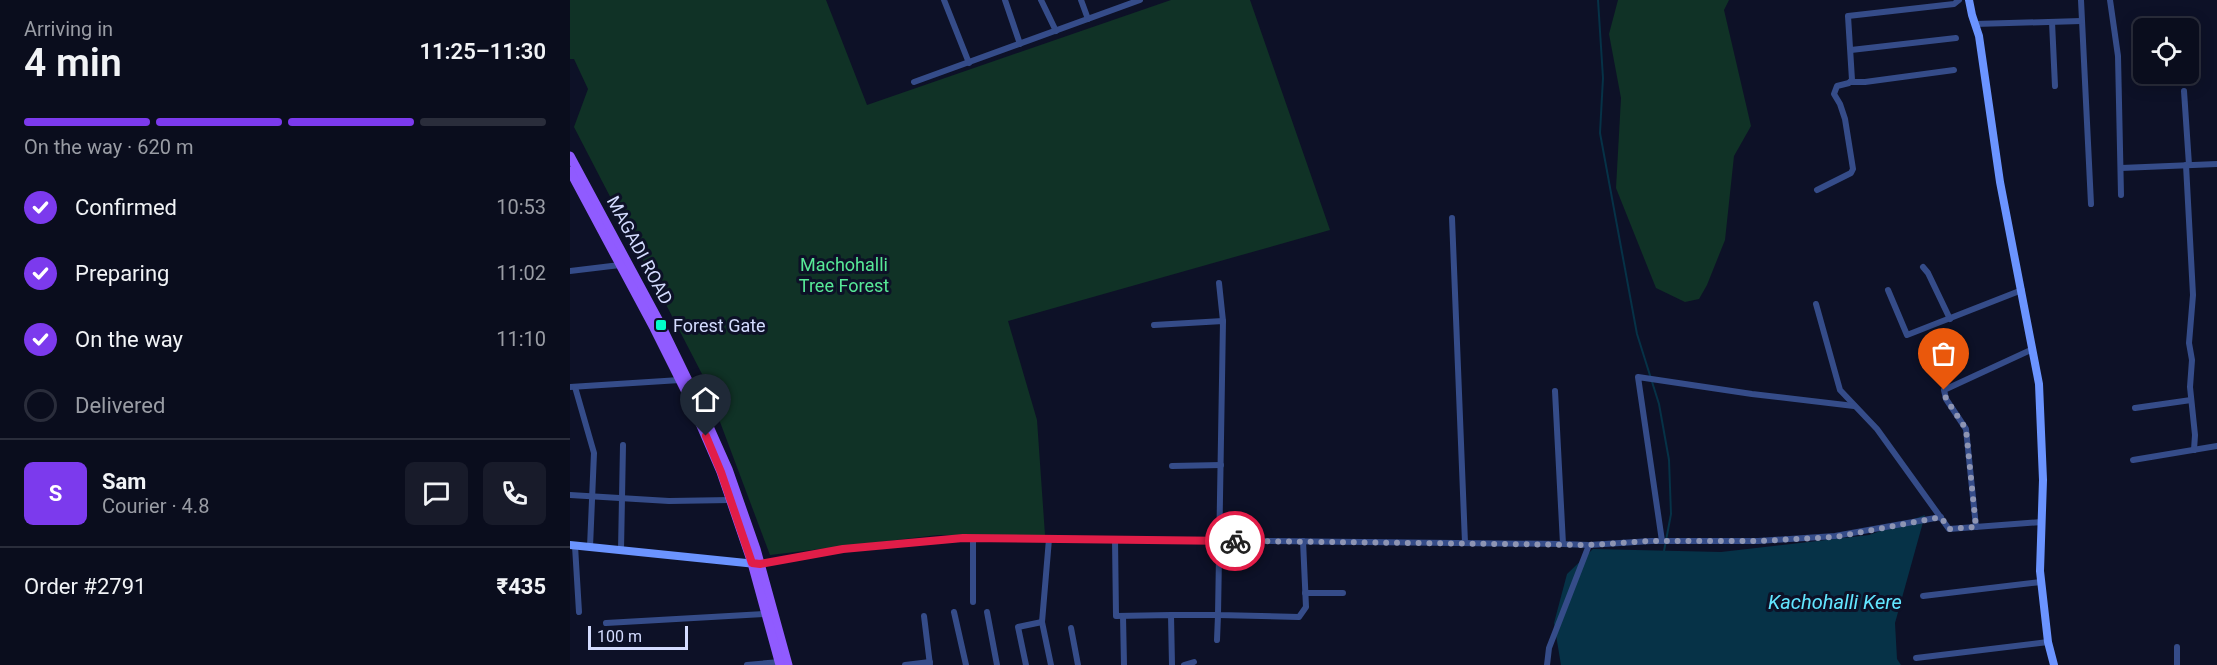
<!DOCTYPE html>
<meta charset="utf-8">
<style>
body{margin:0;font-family:Roboto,sans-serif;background:#181b2a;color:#f1f3f6;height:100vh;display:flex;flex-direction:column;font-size:22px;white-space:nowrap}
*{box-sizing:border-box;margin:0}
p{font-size:20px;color:#999ca4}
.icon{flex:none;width:33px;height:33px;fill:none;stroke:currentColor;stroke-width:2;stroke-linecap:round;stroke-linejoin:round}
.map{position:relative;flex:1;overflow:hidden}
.drawer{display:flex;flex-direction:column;background:#0a0d1d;width:570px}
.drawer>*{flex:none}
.buttons{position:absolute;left:1563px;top:18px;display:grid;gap:12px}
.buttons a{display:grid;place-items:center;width:66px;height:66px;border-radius:9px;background:#0a0d1d;box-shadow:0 3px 15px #0003,0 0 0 2px #2a2d3b;font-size:30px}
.scale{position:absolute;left:18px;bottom:15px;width:100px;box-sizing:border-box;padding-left:6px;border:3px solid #d4dcff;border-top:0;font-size:16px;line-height:21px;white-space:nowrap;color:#d4dcff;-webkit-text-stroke:4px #0d1127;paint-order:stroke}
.pin{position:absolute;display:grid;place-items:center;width:51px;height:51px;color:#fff;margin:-62px -26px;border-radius:50% 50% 50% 0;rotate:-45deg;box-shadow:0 0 6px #0007}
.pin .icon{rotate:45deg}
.courier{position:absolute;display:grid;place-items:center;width:60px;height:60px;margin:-30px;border:4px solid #e11d48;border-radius:50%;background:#fff;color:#222;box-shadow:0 2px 8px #0007}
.overview em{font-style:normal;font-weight:600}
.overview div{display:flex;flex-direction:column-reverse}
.overview{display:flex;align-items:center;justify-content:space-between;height:102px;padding:0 24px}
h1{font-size:39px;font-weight:600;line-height:45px}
.bar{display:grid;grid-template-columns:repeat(4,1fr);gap:9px 6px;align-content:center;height:72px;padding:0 24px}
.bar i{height:8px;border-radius:4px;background:#2a2d3b}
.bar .on{background:#7c3aed}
.bar p{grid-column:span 4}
.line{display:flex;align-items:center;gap:15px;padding:0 24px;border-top:2px solid #2a2d3b}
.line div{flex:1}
.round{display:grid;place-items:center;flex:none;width:63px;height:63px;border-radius:9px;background:#181b2a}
ol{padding:0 24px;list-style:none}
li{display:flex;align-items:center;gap:18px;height:66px}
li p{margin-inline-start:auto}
li .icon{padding:6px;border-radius:50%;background:#7c3aed;color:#fff;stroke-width:4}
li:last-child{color:#999ca4}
li i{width:33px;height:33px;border:3px solid #2a2d3b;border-radius:50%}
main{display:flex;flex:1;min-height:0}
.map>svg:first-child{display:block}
.green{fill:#103226}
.water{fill:#063247}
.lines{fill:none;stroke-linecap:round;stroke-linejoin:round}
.stream{stroke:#063247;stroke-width:2}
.street{stroke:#354c89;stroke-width:6}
.secondary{stroke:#6b94ff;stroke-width:8}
.primary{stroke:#905bff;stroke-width:9}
.done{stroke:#8e95b3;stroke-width:6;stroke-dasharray:0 10.8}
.route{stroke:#e11d48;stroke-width:8}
.poi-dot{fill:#00ffcb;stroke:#0d1127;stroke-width:2}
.labels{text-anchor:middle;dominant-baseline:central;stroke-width:6;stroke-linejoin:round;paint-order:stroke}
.street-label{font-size:18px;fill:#d4dcff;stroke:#0d1127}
.park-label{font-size:18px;fill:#57e897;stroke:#0d1127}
.poi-label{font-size:18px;fill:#d4dcff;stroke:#0d1127;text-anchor:start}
.water-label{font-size:20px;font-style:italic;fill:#62e6ff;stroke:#0d1127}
</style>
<main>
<section class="drawer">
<div class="overview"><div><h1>4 min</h1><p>Arriving in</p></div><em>11:25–11:30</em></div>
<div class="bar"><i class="on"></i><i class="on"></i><i class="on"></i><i></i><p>On the way · 620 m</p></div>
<ol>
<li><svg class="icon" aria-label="check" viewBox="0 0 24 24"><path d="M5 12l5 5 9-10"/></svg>Confirmed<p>10:53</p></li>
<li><svg class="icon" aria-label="check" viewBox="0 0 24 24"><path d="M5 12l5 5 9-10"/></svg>Preparing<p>11:02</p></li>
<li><svg class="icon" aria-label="check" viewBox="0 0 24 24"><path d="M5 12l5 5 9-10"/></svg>On the way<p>11:10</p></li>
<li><i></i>Delivered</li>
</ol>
<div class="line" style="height:108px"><b class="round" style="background:#7c3aed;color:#fff">S</b><div><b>Sam</b><p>Courier · 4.8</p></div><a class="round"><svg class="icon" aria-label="chat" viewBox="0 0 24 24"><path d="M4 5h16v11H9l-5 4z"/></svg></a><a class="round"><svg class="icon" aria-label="phone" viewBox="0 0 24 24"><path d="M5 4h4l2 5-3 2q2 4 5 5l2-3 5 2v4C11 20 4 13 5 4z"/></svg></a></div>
<div class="line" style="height:78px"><div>Order #2791</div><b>₹435</b></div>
</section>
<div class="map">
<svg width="1647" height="665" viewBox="0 0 1647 665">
<rect width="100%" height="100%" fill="#0d1127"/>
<g class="green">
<path d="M0,0H256L297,105L601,0H680L760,230L438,321L467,420L475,535H368L200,555L132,374L4,127L18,89L4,59H0Z"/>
<path d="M1048,0H1159L1154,10L1181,126L1164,156L1155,240L1137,285L1129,299L1115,302L1086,288L1046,188L1051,98L1039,34Z"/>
</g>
<path class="water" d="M1355,515L1325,623L1327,659L1331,665H991L984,623L997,574L1023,549L1151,552L1299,535Z"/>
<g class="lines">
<path class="stream" d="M1028,0L1033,78L1030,133L1067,334L1089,404L1099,460L1101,514L1094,551"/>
<g class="street">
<path d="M374,0L399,63"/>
<path d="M435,0L450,44"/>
<path d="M471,0L486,31"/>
<path d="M511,0L518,19"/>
<path d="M1511,0L1521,204"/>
<path d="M1540,0L1548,56L1551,195"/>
<path d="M1482,22L1485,86"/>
<path d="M1405,24L1511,21"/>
<path d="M1281,50L1386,38"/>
<path d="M344,82L570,0"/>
<path d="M1280,82H1295L1384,70"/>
<path d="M1614,91L1619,165"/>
<path d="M1616,165L1623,295L1619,343L1622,360L1620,387L1625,435L1624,450"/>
<path d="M1551,168L1647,164"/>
<path d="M1247,190L1281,173L1283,169L1275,119L1270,104L1264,94L1267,86L1279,83L1282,80L1278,16L1384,4L1389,0"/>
<path d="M882,218L895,543"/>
<path d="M1353,267L1358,273L1380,319"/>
<path d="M0,271L50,265"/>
<path d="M649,283L653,321"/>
<path d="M1318,290L1337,335L1452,290"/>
<path d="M1246,304L1270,390L1307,429L1379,529L1472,522"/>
<path d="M584,325L653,321L648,615L729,617L736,607L733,541"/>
<path d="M0,387L110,380"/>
<path d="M5,387L24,453L20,547"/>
<path d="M985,391L993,544L1019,545L1081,541H1188L1265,536L1371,517"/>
<path d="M1565,408L1621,400"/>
<path d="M1563,460L1647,446"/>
<path d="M602,466L651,465"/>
<path d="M0,495L99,501L161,500"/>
<path d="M1406,527L1396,429L1376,399L1374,390L1463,349"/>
<path d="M479,539L472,622L481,665"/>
<path d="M545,539L546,616L601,615L602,665"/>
<path d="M1092,541L1068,377L1182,394L1284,406"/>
<path d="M5,546L9,612"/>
<path d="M51,550L53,445"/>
<path d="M190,564L273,549L393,538L993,544"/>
<path d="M735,593H773"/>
<path d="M1353,596L1471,582"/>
<path d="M403,602V538"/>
<path d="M384,612L396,665"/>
<path d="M417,612L427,665"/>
<path d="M601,615H648L647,640"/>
<path d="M354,616L360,665"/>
<path d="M553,616L554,665"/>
<path d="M36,623L196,614"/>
<path d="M501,628L508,665"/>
<path d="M1346,658L1478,642"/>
<path d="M177,665L210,662"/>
<path d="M335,665L360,662"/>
<path d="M456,665L448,627L472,622"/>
<path d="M614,665L624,662"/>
<path d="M977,665L979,648L1019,545"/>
<path d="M1607,665V647"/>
</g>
<g class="secondary">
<path d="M1399,0L1402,15L1409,36L1430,182L1469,384L1473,480L1470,571L1478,642L1484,665"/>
<path d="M0,545L186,564"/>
</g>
<g class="primary">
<path d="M0,156L91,325L125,395L158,469L186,549L218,665"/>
<path d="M0,171L84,328L119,398L151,472L182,563L210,665"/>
</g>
</g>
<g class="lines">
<path class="done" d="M665,541L1019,545L1081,541H1188L1265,537L1371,517L1379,529L1406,527L1396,429L1376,399L1374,390"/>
<path class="route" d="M136,436L151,472L182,563L190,564L273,549L393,538L665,541"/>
</g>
<rect class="poi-dot" x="85" y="319" width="12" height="12" rx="3"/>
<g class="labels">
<g class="street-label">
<text transform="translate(70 250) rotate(62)">MAGADI ROAD</text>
</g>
<g class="park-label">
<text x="274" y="264">Machohalli<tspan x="274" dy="21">Tree Forest</tspan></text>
</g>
<g class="poi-label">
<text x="103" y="325">Forest Gate</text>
</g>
<g class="water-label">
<text x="1265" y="602">Kachohalli Kere</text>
</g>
</g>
</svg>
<div class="buttons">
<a><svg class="icon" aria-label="locate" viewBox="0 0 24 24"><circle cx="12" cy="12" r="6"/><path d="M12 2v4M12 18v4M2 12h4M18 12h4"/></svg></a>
</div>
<div class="scale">100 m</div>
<div class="pin" style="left:1374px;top:390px;background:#ea580c"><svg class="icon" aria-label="bag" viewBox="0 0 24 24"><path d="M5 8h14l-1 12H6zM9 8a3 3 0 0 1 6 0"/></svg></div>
<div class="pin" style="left:136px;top:436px;background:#1f2937"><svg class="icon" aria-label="home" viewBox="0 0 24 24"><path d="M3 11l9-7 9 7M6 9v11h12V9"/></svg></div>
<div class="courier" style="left:665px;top:541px"><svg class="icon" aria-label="bike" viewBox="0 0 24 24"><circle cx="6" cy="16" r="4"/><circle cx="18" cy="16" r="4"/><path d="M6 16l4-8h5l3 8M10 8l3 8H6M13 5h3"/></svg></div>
</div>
</main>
